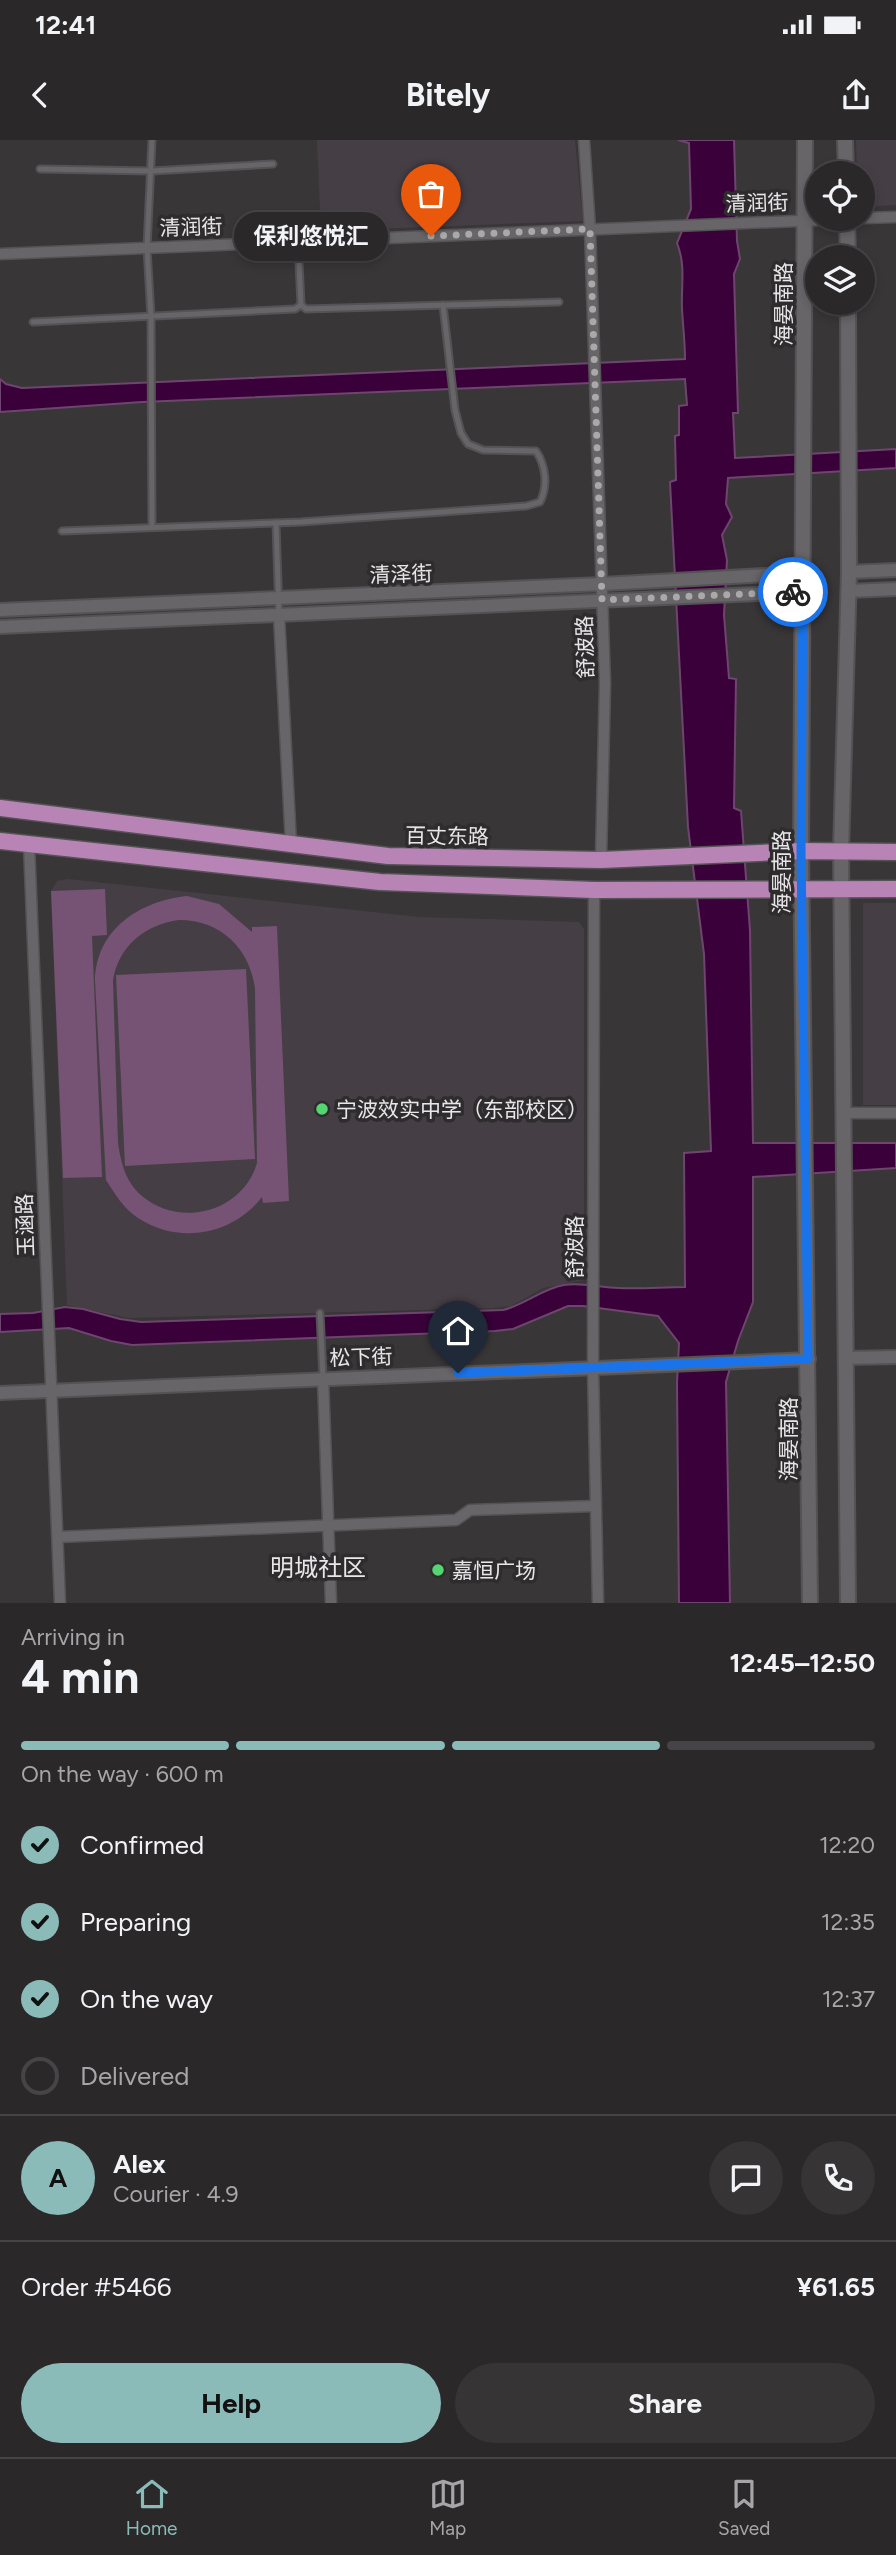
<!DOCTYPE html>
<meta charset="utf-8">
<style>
body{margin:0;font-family:Figtree,"Noto Sans SC",sans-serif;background:#373436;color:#f1f3f6;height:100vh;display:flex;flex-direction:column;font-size:26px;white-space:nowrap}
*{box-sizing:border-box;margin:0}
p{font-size:23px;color:#a6a6a8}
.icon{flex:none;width:38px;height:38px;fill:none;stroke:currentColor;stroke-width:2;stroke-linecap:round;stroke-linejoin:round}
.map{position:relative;height:1463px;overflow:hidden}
.sheet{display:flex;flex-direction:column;background:#2b282a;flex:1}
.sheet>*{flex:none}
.buttons{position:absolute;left:805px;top:21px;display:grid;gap:14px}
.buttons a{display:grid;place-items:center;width:70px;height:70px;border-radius:50%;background:#2b282a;box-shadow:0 4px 10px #0003,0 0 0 2px #474447;font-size:35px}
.pin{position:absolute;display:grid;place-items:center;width:60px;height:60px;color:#fff;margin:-72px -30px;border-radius:50% 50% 50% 0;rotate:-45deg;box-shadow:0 0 7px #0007}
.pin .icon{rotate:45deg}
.courier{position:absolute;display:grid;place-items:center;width:70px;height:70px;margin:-35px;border:5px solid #1a73e8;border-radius:50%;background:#fff;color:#222;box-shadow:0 2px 9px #0007}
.bubble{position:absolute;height:49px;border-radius:24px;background:#2b282a;box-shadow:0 4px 10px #0003,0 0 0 2px #474447;font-size:23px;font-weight:700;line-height:49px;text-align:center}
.summary em{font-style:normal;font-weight:700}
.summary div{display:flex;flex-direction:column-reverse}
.summary{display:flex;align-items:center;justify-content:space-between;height:119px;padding:0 21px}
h1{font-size:46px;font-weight:700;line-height:52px}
.bar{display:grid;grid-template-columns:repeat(4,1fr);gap:10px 7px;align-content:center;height:84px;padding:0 21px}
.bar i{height:9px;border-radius:5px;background:#474447}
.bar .current{background:#8bbbb9}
.bar p{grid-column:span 4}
.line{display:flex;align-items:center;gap:18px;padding:0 21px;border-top:2px solid #474447}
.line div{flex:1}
.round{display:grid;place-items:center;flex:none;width:74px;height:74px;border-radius:37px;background:#373436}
ol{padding:0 21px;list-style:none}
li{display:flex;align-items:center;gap:21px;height:77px}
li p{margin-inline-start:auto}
li .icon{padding:7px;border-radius:50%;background:#8bbbb9;color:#111;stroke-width:4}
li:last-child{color:#a6a6a8}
li i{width:38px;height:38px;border:4px solid #474447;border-radius:50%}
.button{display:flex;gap:14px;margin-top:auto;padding:14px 21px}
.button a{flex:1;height:80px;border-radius:42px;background:#8bbbb9;color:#111;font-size:28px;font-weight:700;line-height:80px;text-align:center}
.button a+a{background:#373436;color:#f1f3f6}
.status{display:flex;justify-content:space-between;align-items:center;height:49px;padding:0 35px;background:#2b282a;direction:ltr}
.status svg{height:19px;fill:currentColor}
header{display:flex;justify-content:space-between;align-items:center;height:91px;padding:0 21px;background:#2b282a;font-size:32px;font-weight:700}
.dock{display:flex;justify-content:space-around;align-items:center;height:98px;border-top:2px solid #474447;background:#2b282a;font-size:19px;color:#a6a6a8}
.dock a{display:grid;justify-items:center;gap:4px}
.dock .current{color:#8bbbb9}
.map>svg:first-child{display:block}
.built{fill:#463e45}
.green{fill:#765274;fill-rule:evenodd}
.water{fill:#390039;stroke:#6e456e;stroke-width:2}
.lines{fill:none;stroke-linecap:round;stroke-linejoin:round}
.service-casing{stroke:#545254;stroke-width:9}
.minor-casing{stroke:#545254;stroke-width:13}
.tertiary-casing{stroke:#545254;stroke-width:16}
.secondary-casing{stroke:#545254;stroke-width:18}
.primary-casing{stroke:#545254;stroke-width:19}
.service{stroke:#676567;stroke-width:5}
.minor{stroke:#676567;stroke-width:10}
.tertiary{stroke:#676567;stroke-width:12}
.secondary{stroke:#676567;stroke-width:14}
.primary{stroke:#b784b5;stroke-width:16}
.done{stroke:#aba8aa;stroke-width:7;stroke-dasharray:0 12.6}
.route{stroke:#1a73e8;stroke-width:9}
.poi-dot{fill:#53d672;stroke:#2f2c2e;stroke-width:2.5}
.labels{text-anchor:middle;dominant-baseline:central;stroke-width:7;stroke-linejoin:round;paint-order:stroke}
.street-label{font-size:21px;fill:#e8e6e8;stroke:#2f2c2e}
.poi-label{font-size:21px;fill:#e8e6e8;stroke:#2f2c2e;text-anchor:start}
.quarter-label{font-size:24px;fill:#e8e6e8;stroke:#2f2c2e}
</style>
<div class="status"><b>12:41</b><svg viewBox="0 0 49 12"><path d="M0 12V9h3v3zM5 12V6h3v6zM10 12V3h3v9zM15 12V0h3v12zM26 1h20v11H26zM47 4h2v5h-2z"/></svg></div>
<header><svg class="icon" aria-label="back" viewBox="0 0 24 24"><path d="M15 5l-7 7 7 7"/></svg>Bitely<svg class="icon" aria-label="share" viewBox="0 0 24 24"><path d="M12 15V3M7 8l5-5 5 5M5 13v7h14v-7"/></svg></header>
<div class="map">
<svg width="896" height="1463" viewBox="0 0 896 1463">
<rect width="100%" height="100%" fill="#393638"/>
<g class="built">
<path d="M317,0H575L583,81L321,91Z"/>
<path d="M856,0H896V65L863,67V33H857Z"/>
<path d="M68,739L419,777L579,782L584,789V1140L543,1148L511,1166L493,1168L129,1178L67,1165L51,751L57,741Z"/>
<rect x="863" y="763" width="33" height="202"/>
</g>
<g class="green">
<path d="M105,749L107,795L92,796L102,1037L63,1038L51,751Z"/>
<path d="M187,756L219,764L252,792V787L277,786L289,1061L263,1063L262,1057C233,1095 179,1105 138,1078C124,1069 115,1054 106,1040L95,841C96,789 140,761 187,756ZM179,780C220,780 249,807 255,848L257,1023C243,1071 181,1089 142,1056C126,1043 121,1023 118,1003L113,840C119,806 144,785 179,780Z"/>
<path d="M246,829L255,1019L125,1026L116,835Z"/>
</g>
<path class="water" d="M678,0H734L737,101L740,119L734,134L738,273H733L735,318L896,309V328L728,338L726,364L732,377L722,395L727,420L724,475L729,538L736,539L734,668L741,671L750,791L753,1003H896V1028L753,1037V1162L738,1201L726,1242L730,1463H679L677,1243L679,1203L658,1176L583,1166H568L513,1189L495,1191L132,1205L111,1201L69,1188L0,1192V1174L33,1173L65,1167L83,1169L120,1179L141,1182L503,1170C525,1165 541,1149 564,1145C583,1142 600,1148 619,1148C641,1149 663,1147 685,1147L684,1013L711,1011L704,814L688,687L670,342L676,340L675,296L679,295V266L687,265L685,239L142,262L0,272V239L6,244L22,248L685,219C685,202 683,186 682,169C681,145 686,126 677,103L691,69L689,3Z"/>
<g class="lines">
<defs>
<g id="service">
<path d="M40,29L152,31L273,24"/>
<path d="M298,101L301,165L306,169L559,162"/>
<path d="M33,182L295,169L301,165"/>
<path d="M276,383L279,474"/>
<path d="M152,387L151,176L147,108L152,0"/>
<path d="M62,391L301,382L526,366L540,362C548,346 546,326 536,311L483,310L468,304L461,293L455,270L443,165"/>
<path d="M320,1173L323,1238"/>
</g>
<g id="minor">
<path d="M584,0L590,89L605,543L601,720"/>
<path d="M863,78L896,77"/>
<path d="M0,114L845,79"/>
<path d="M279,475L291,704"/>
<path d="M29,705L60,1463"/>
<path d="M594,750L593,1227L598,1463"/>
<path d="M844,973H896"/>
<path d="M323,1238L331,1463"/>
<path d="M58,1397L456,1380L470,1370L595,1366"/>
</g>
<g id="tertiary">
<path d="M849,432L896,430"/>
<path d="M849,451L896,449"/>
<path d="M0,470L602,444L803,433"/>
<path d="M0,487L803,452"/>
<path d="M846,1218L896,1217"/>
<path d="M0,1253L809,1219"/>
</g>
<g id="secondary">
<path d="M805,0L801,711L810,1463"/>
<path d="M845,0L846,33"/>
<path d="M847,79L848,117"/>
<path d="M848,1463L841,711L849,432L848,163"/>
</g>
<g id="primary">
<path d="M0,668L388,716L601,720L801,711L896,712"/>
<path d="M0,701L380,742L594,750L896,749"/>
</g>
</defs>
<use href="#service" class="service-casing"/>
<use href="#minor" class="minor-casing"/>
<use href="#tertiary" class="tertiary-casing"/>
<use href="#secondary" class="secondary-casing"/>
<use href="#primary" class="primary-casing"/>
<use href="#service" class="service"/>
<use href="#minor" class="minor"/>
<use href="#tertiary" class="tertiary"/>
<use href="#secondary" class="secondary"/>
<use href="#primary" class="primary"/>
</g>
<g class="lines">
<path class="done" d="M431,96L590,89L602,460L793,452"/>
<path class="route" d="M458,1233L808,1219L801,711L803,452H793"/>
</g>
<g class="poi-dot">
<circle cx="322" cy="969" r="7"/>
<circle cx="438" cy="1430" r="7"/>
</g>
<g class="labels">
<g class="street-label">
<text transform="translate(757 63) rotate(-2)">清润街</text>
<text transform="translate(191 87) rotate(-2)">清润街</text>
<text transform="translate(783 164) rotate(-90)">海晏南路</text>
<text transform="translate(401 434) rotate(-2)">清泽街</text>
<text transform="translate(585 507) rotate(-92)">舒波路</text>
<text transform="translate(447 696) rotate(1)">百丈东路</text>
<text transform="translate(781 732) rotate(-90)">海晏南路</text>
<text transform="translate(25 1085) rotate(-92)">玉涵路</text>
<text transform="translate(574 1107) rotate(-90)">舒波路</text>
<text transform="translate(361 1217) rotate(-2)">松下街</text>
<text transform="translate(788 1299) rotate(-90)">海晏南路</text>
</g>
<g class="poi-label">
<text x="336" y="969">宁波效实中学（东部校区）</text>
<text x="452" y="1430">嘉恒广场</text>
</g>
<g class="quarter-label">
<text x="318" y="1427">明城社区</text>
</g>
</g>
</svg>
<div class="buttons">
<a><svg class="icon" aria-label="locate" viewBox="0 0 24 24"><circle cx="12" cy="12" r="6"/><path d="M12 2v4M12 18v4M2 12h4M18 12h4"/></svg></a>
<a><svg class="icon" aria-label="layers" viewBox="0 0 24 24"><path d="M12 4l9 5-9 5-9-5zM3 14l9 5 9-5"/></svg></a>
</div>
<div class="pin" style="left:431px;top:96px;background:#ea580c"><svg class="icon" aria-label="bag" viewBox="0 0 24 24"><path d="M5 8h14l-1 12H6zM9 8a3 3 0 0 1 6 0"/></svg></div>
<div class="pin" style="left:458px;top:1233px;background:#1f2937"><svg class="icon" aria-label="home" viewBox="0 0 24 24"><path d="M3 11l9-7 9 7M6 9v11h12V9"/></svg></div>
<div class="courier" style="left:793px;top:452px"><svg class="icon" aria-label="bike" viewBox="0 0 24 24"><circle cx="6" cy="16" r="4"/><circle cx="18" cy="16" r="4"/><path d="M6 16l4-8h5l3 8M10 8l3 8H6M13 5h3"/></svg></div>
<div class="bubble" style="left:234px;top:72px;width:154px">保利悠悦汇</div>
</div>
<section class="sheet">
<div class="summary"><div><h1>4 min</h1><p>Arriving in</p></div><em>12:45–12:50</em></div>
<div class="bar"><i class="current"></i><i class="current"></i><i class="current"></i><i></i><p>On the way · 600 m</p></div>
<ol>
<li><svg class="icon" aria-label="check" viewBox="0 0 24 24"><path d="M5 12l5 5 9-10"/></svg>Confirmed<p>12:20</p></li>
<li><svg class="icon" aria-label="check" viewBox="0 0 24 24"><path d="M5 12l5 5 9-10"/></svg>Preparing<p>12:35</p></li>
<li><svg class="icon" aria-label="check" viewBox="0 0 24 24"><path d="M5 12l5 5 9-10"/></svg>On the way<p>12:37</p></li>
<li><i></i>Delivered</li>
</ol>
<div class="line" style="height:126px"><b class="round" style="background:#8bbbb9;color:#111">A</b><div><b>Alex</b><p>Courier · 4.9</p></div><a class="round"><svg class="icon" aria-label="chat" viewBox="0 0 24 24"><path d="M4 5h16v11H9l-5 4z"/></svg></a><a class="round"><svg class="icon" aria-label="phone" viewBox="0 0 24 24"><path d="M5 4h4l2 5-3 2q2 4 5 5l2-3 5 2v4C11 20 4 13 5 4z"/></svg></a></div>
<div class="line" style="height:91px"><div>Order #5466</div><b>¥61.65</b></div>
<div class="button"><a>Help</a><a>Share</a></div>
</section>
<nav class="dock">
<a class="current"><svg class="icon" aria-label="home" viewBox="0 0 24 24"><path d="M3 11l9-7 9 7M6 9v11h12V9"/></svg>Home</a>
<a><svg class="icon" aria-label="map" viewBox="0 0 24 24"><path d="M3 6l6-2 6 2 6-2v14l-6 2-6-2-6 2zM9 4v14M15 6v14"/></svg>Map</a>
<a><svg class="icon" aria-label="saved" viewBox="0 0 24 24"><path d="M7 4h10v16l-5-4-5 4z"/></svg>Saved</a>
</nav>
